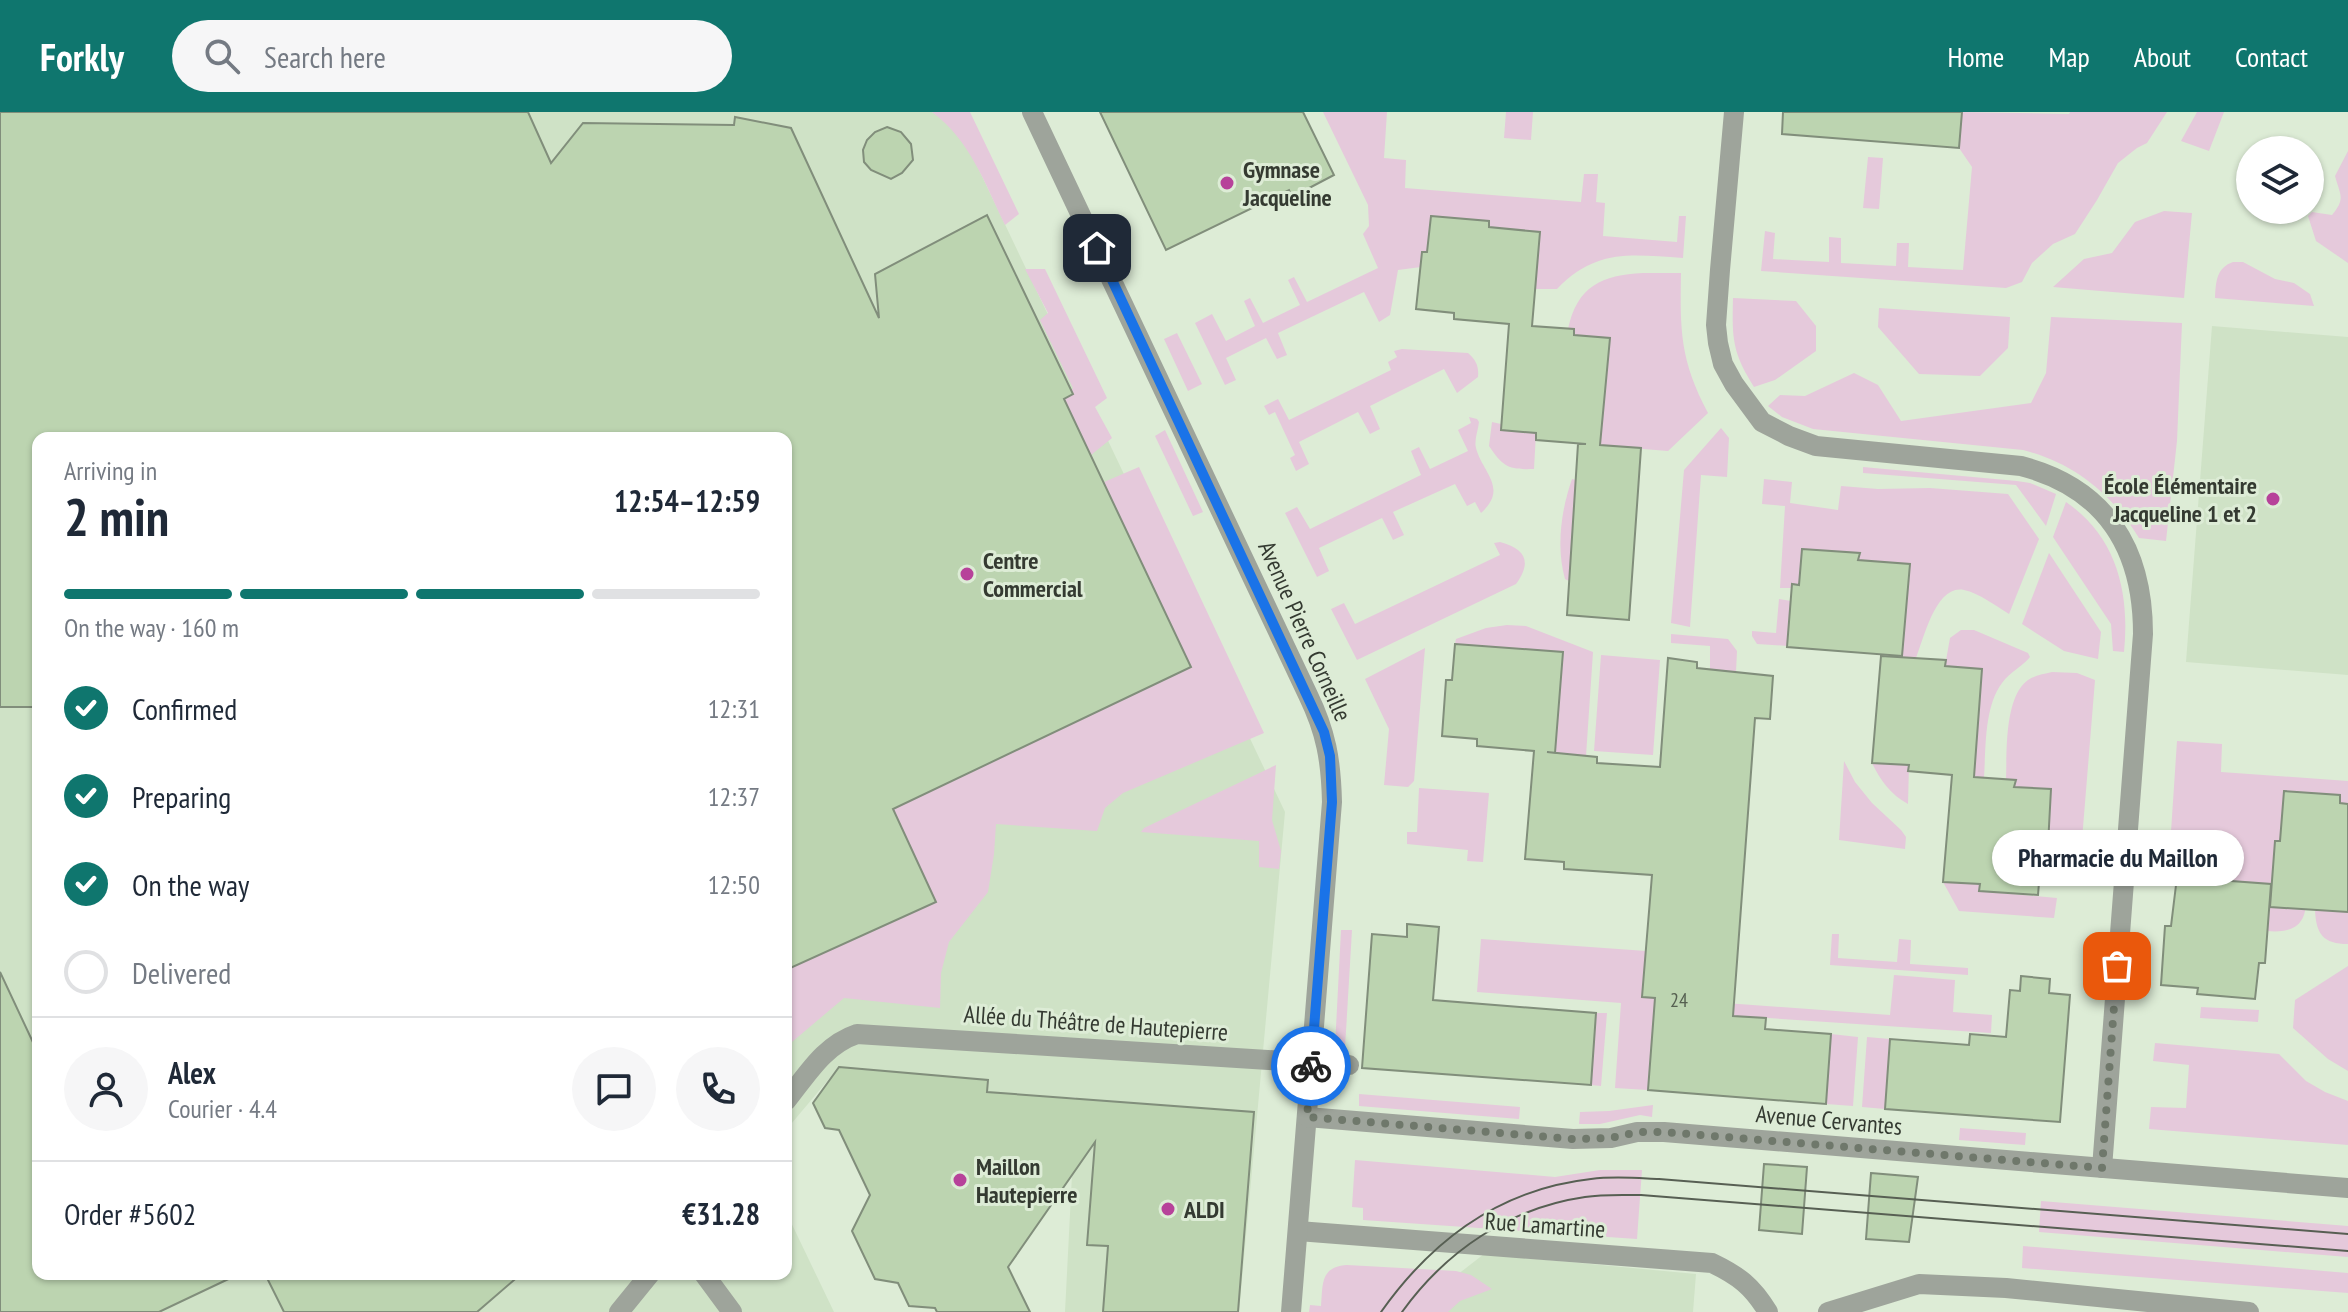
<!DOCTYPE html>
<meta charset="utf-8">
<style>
body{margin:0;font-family:"PT Sans Narrow",sans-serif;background:#f6f6f7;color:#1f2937;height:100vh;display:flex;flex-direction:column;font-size:30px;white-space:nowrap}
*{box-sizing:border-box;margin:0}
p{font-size:26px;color:#747a83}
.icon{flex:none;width:44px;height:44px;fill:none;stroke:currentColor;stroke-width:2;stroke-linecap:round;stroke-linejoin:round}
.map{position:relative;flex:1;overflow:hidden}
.drawer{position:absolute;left:32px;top:320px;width:760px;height:848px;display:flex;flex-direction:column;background:#fff;border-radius:16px;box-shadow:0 2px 6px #0004}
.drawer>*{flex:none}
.fabs{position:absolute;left:2236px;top:24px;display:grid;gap:16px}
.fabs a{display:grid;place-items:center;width:88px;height:88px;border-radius:50%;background:#fff;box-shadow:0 2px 6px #0004;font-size:40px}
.pin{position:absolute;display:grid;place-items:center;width:68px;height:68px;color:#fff;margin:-34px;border-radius:16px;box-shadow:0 4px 12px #0006}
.courier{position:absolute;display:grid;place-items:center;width:80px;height:80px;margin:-40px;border:6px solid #1a73e8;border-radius:50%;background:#fff;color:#222;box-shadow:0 2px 10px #0007}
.bubble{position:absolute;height:56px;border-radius:28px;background:#fff;box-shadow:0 2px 6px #0004;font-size:26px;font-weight:800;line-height:56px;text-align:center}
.summary em{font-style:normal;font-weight:800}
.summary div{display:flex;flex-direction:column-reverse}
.summary{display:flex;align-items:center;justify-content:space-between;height:136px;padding:0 32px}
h1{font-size:52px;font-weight:800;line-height:60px}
.bar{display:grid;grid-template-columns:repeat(4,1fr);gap:12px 8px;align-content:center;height:96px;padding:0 32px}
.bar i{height:10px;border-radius:6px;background:#e0e1e3}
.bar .current{background:#0f766e}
.bar p{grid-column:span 4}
.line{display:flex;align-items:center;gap:20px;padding:0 32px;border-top:2px solid #e0e1e3}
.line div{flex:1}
.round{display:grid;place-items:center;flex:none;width:84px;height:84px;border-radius:42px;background:#f6f6f7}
ol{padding:0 32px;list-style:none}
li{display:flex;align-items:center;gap:24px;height:88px}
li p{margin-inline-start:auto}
li .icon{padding:8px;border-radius:50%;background:#0f766e;color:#fff;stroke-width:4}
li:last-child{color:#747a83}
li i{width:44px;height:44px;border:4px solid #e0e1e3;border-radius:50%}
header{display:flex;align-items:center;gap:48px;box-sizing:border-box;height:112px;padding:0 40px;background:#0f766e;color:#fff}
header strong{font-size:38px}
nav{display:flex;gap:44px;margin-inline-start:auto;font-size:28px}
.search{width:560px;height:72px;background:#f6f6f7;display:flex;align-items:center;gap:20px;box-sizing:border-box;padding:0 28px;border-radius:44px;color:#747a83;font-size:30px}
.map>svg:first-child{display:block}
.built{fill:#cfe2c6}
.green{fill:#e5c9db}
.building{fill:#bcd4b0;stroke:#818e7b;stroke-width:2}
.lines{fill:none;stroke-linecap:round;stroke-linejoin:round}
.pedestrian{stroke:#9ea49b;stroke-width:20}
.minor{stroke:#9ea49b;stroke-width:20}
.tertiary{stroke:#9ea49b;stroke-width:20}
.tram{stroke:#575f53;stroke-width:2}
.done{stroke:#6f786b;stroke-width:8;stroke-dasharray:0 14.4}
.route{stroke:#1a73e8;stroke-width:10}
.poi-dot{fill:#b7429a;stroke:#ddecd6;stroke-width:3}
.labels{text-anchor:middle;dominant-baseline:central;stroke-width:6;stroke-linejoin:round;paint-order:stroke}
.number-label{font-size:20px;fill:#566051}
.poi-label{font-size:24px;font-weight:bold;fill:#343a31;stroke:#ddecd6;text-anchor:start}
.street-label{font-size:24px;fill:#343a31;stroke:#ddecd6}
</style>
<header>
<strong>Forkly</strong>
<div class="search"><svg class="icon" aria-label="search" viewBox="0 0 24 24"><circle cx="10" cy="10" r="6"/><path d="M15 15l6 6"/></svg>Search here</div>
<nav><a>Home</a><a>Map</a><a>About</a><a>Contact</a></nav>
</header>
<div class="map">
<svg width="2348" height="1200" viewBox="0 0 2348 1200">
<rect width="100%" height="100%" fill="#ddecd6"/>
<g class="built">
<path d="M0,0H932L948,11L969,37L1285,700L1239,1200H1065L1076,985H1040L987,980L988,968L839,955L786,1018V326H38V1162H786V1100L834,1200H0Z"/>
<path d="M2212,214L2348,225V563L2186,550Z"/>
<path d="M1484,1142L1696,1162L1693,1200H1419L1457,1163Z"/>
</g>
<g class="green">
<path d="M932,0H970L1019,102L1005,113C985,72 970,28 932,0Z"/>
<path d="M1323,0H1387L1384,46L1406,48L1405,76L1581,90L1584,62H1598L1596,90L1605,91L1603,124L1677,130L1679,104H1686L1683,146C1631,143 1597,136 1557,177H1535L1539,120L1489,115V109L1432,104L1427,140L1422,141L1421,155L1398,158L1390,203L1379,210L1364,180L1278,221L1287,243L1277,247L1266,226L1226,246L1236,268L1225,273L1195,211L1212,202L1226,229L1255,214L1244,189L1250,186L1263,211L1300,193L1288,168L1294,165L1307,190L1378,156L1363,122L1369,114L1368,93Z"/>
<path d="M1506,0H1533L1531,28L1504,26Z"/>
<path d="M1962,0L2069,2L2070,0H2167L2147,31L2137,36L2118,51L2097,88L2075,122L2053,132L2032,151L2022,170L2006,176L1761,159L1765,119L1775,121L1773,147L1829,150V125L1841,126V151L1896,154L1897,131H1909L1908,155L1963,158L1972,55L1959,36Z"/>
<path d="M2197,0H2224L2209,39L2181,29Z"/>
<path d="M2348,39V151L2316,129L2308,104L2312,100L2332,103C2346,86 2340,83 2335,64Z"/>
<path d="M1868,45L1883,46L1879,97L1863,96Z"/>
<path d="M2164,99L2192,101L2184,186L2053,175L2084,147L2112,141L2135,110Z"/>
<path d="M2233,150H2243L2275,167L2294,171L2310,182L2314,194L2215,186C2216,170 2216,156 2233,150Z"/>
<path d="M1025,157H1045L1107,286L1095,295L1112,326L1091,343L1064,287L1073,276L1040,208L1048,201Z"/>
<path d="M1643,161H1681C1680,219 1680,248 1708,301L1668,339L1594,333L1605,282L1610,227L1574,223V218L1568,217C1577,174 1602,163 1643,161Z"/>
<path d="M1733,186L1796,189L1816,214V239L1775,268L1754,275C1732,240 1732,226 1733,186Z"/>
<path d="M1879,196L2010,205L2008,236L1980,264L1919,262L1878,215Z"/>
<path d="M2051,205L2182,211L2177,329L2166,429L2139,426C2111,381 2074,351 2023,338L1813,317L1782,305L1768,294L1780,283L1805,284L1854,261L1878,273L1901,309L2031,291L2046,261Z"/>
<path d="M1177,221L1202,272L1188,279L1164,227Z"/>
<path d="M1402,237L1468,241C1476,248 1479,254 1478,265L1457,281L1444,257L1370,294L1380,317L1370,322L1358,300L1299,330L1309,352L1296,359L1290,346L1295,343L1275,300L1269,303L1264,294L1278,287L1289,308L1391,258L1388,250L1397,245L1394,239Z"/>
<path d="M1469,305L1477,307L1479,310C1478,319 1474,328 1476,336C1482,360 1509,376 1481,401L1475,390L1467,394L1455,372L1393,400L1404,423L1393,428L1382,406L1319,436L1329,459L1317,465L1285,401L1297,395L1310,417L1421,363L1411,339L1419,335L1430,357L1468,339L1458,318L1471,311Z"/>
<path d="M1492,310L1501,312V318L1536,321L1534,357C1509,358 1503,355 1489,334Z"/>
<path d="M1721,316L1729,326L1727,365L1701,363L1690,515L1671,511L1684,358Z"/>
<path d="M1165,318L1203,400L1193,404L1155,324Z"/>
<path d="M1139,355L1264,621L1123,681L1105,696L1097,719L996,712L994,742L988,780L949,830L941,861L940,896L844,886L786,935V858L935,790L893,697L1191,555L1104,370Z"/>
<path d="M1863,355L2017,369L2030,371L2056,382L2046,414L2016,373L1863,361Z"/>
<path d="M1572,367L1576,368L1569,469L1565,467C1556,435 1561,399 1572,367Z"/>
<path d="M1764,367L1792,370L1790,391L1838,398L1841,374L1878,377L1930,376L2008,382L2039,427L2009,502C1996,494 1979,481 1964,478C1936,472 1924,526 1916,546L1897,544L1899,508H1905L1910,452L1858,448L1859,442L1799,473L1792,476H1780L1785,394L1762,392Z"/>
<path d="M2066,390C2117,425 2130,481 2124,540L2113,539L2111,512L2053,425Z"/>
<path d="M1500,430C1526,437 1532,450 1516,472L1357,548L1331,497L1344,491L1355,512L1500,443L1494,431Z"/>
<path d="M2049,441L2101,520L2098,547L2064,539L2022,512Z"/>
<path d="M1779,487L1791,489L1788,534L1757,532L1752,524V519L1776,521Z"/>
<path d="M1507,513L1526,514L1593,540L1586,644L1548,640L1511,536L1455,532L1456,527L1486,516Z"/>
<path d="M1961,518H1974L2028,541L2030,545C2023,554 2010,560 2002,571C1984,595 1986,636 1984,665L1967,664L1945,554L1950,526Z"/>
<path d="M1671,522L1728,527L1737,539L1736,560L1710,558V534L1671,531Z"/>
<path d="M1425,536L1414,669L1408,675L1384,673L1389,617L1365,567Z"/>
<path d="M1601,543L1660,548L1653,643L1594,639Z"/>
<path d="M2052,560L2077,561L2095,568L2081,740L2042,738V734L2048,733L2051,678L2014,675L2015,668H2006C2007,641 2004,585 2028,568C2035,563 2044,562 2052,560Z"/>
<path d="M2177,629L2222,632L2221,660L2348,669V692L2340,691V683L2285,679L2280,729L2275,730L2271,779L2233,776L2234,769L2168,765Z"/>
<path d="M1844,649L1855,670L1872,691L1901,718L1906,725L1905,737L1839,728Z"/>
<path d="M1872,651L1909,653L1908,692C1891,683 1880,668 1872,651Z"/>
<path d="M1276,653L1272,708L1281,739L1279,757L1259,755V729L1141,720L1144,716Z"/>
<path d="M1419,676L1489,681L1483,750L1467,749L1468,738L1407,732V720H1417Z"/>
<path d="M1943,770L1980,772L1979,779L2057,786L2054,806L1959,799Z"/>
<path d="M2270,788L2306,791C2305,816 2289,821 2267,819Z"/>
<path d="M2315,798L2348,800V832C2323,832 2316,822 2315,798Z"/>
<path d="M1341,818H1352L1345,936L1335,935Z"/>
<path d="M1832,822H1839L1838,846L1897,850L1899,827L1911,828L1910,852L1968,856V863L1830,853Z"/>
<path d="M1481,827L1646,839L1643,885L1890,903L1894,863L1955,868L1953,900L1992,903L1991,921L1753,905L1653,916L1648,978L1615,976L1621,891L1477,880Z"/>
<path d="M2348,854V959L2328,947L2293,916L2295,888Z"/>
<path d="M2201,895L2259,898L2258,910L2200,906Z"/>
<path d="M1596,901H1607L1601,974L1591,973Z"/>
<path d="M1831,922L1858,925L1853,994L1826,992Z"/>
<path d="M1867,925L1890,927L1885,997L1862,995Z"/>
<path d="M2155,931L2279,942L2306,969L2325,980L2348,989V1033L2149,1017L2151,995L2186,996L2189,953L2153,949Z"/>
<path d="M1359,982L1520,995L1519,1007L1359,994Z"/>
<path d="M1653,993L1652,1005L1640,1003L1600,1012H1579L1580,1000L1609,999Z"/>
<path d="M1960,1016L2026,1021L2025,1033L1959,1028Z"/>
<path d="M1355,1048L1555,1065L1600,1058H1642L1637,1127L1363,1108V1096L1352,1095Z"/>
<path d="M2041,1089L2348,1114V1145L2039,1120Z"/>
<path d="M2023,1134L2348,1161V1181L2022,1156Z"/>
<path d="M1347,1153L1456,1159L1471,1163L1492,1177L1460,1189L1448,1200H1309L1310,1193L1321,1194C1323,1172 1320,1155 1347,1153Z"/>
</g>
<g class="building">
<path d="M0,0H528L551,51L583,11L734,13L735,5L791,16L879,206L875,162L987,103L1073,282L1064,287L1191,555L893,697L936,790L786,858V326H38V595H0Z"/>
<path d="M1100,0H1303L1334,63L1292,85L1289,78L1166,138Z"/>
<path d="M1783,0H1962L1959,36L1782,22Z"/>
<path d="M887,15L901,20L911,32L913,48L902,61L891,67L871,58L864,50L863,38L867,28L875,20Z"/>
<path d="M1431,104L1489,109V115L1540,120L1532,214L1574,217V223L1610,226L1600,333L1641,336L1629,508L1567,503L1578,332H1586L1536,328V321L1501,318L1509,212L1454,207V201L1416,197L1422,140H1427Z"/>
<path d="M1802,437L1860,441L1858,448L1910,452L1902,544L1787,535L1792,472L1799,473Z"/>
<path d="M1455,532L1563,540L1555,641L1547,640L1597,645V651L1660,655L1668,546L1697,550V556L1773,564L1770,607L1755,606L1733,904L1766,906L1765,917L1831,922L1826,992L1648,978L1655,886L1642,885L1652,763L1564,757V750L1525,747L1534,639L1477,634V627L1442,624L1446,568H1452Z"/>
<path d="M1881,544L1946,548L1945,554L1982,557L1974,665L2016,668L2014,675L2051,677L2048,733L2042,734L2038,783L1979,779L1980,772L1943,770L1952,663L1908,659L1909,653L1872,651Z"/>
<path d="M2284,679L2340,683V691L2348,692V800L2270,795L2275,729H2280Z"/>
<path d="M2177,765L2271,772L2265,851H2259L2255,887L2197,882L2198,876L2161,873L2165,814H2171Z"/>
<path d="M1407,812L1439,815L1433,888L1596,901L1591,973L1362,956L1372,822L1407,825Z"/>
<path d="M0,860L38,941V1162H239L159,1200H0Z"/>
<path d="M2021,864L2050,867L2049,881L2070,883L2060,1010L1885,997L1890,927L1969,933L1970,922L2006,925L2010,878L2020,879Z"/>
<path d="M839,955L988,968L987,980L1254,1000L1238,1200H1103L1108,1134L1087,1133L1095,1030L1008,1155L1030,1200H937L935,1196L909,1194L898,1171L875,1167L852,1119L870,1083L839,1018L825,1016L813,991Z"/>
<path d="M1764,1052L1807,1055L1802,1122L1759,1118Z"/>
<path d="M1871,1061L1918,1065L1909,1130L1866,1127Z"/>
<path d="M265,1162H521L477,1200H284Z"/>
</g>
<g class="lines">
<g class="pedestrian">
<path d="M786,989C807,963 824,933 857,922L1349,953"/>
<path d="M704,1162L732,1200"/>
<path d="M619,1200L650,1162"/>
</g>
<g class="minor">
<path d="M1734,0L1720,158L1716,213L1718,231L1723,252L1734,272L1762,310L1789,324L1816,334L2021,354C2106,376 2143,437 2143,522L2102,1056"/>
<path d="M1298,1119L1712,1151C1739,1164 1752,1174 1768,1200"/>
<path d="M1828,1200L1919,1172L2006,1176L2249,1200"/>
</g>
<g class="tertiary">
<path d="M1032,0L1308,583C1326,620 1331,648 1332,690L1291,1200"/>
<path d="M1307,1005L1573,1027L1611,1026L1637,1020H1664L2348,1076"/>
</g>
<g class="tram">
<path d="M1381,1200C1432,1128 1500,1077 1591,1067C1614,1064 1636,1066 1659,1067L2348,1122"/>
<path d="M1402,1200C1446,1139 1509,1096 1585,1085C1603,1082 1622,1083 1641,1083L2348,1139"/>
</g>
</g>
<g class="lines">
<path class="done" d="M1311,954L1307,1005L1573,1027L1611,1026L1637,1020H1664L2102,1056L2117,854"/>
<path class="route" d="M1097,136L1324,620L1330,644L1332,690L1311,954"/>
</g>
<g class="poi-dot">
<circle cx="1227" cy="71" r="8"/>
<circle cx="2273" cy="387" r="8"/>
<circle cx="967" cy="462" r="8"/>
<circle cx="960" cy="1068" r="8"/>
<circle cx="1168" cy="1097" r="8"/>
</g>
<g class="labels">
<g class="number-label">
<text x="1679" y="888">24</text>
</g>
<g class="poi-label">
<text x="1243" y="57">Gymnase<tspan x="1243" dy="28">Jacqueline</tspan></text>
<text x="2257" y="373" text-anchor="end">École Élémentaire<tspan x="2257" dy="28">Jacqueline 1 et 2</tspan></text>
<text x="983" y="448">Centre<tspan x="983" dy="28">Commercial</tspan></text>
<text x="976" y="1054">Maillon<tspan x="976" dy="28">Hautepierre</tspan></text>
<text x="1184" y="1097">ALDI</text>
</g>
<g class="street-label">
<text transform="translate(1305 519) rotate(66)">Avenue Pierre Corneille</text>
<text transform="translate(1096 911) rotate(4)">Allée du Théâtre de Hautepierre</text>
<text transform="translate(1829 1008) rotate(5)">Avenue Cervantes</text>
<text transform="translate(1545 1113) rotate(4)">Rue Lamartine</text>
</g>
</g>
</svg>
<div class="fabs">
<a><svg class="icon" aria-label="layers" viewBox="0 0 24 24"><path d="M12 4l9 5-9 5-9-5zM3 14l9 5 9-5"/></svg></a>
</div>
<div class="pin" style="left:2117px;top:854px;background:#ea580c"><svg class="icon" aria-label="bag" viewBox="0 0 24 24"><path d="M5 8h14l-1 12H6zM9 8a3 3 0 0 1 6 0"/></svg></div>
<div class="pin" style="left:1097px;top:136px;background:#1f2937"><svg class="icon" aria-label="home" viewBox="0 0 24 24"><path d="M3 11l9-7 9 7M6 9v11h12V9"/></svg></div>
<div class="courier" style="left:1311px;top:954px"><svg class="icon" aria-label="bike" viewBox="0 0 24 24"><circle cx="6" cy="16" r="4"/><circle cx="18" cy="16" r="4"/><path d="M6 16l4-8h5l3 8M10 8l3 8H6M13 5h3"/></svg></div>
<div class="bubble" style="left:1992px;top:718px;width:252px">Pharmacie du Maillon</div>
<section class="drawer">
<div class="summary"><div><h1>2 min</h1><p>Arriving in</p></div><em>12:54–12:59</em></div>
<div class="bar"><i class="current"></i><i class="current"></i><i class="current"></i><i></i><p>On the way · 160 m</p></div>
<ol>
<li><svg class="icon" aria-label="check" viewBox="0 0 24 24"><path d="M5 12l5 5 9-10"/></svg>Confirmed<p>12:31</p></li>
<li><svg class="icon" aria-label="check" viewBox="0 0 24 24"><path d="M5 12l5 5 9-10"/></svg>Preparing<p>12:37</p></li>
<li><svg class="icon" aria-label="check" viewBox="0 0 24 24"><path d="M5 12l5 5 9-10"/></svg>On the way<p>12:50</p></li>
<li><i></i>Delivered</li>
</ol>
<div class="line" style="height:144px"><a class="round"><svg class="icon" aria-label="person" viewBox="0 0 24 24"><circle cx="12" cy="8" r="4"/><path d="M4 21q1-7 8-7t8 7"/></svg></a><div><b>Alex</b><p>Courier · 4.4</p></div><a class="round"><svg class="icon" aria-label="chat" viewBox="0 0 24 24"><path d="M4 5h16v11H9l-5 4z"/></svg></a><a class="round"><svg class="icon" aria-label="phone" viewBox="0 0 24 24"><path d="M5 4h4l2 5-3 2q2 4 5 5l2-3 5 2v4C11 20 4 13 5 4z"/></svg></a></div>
<div class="line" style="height:104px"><div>Order #5602</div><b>€31.28</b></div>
</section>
</div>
